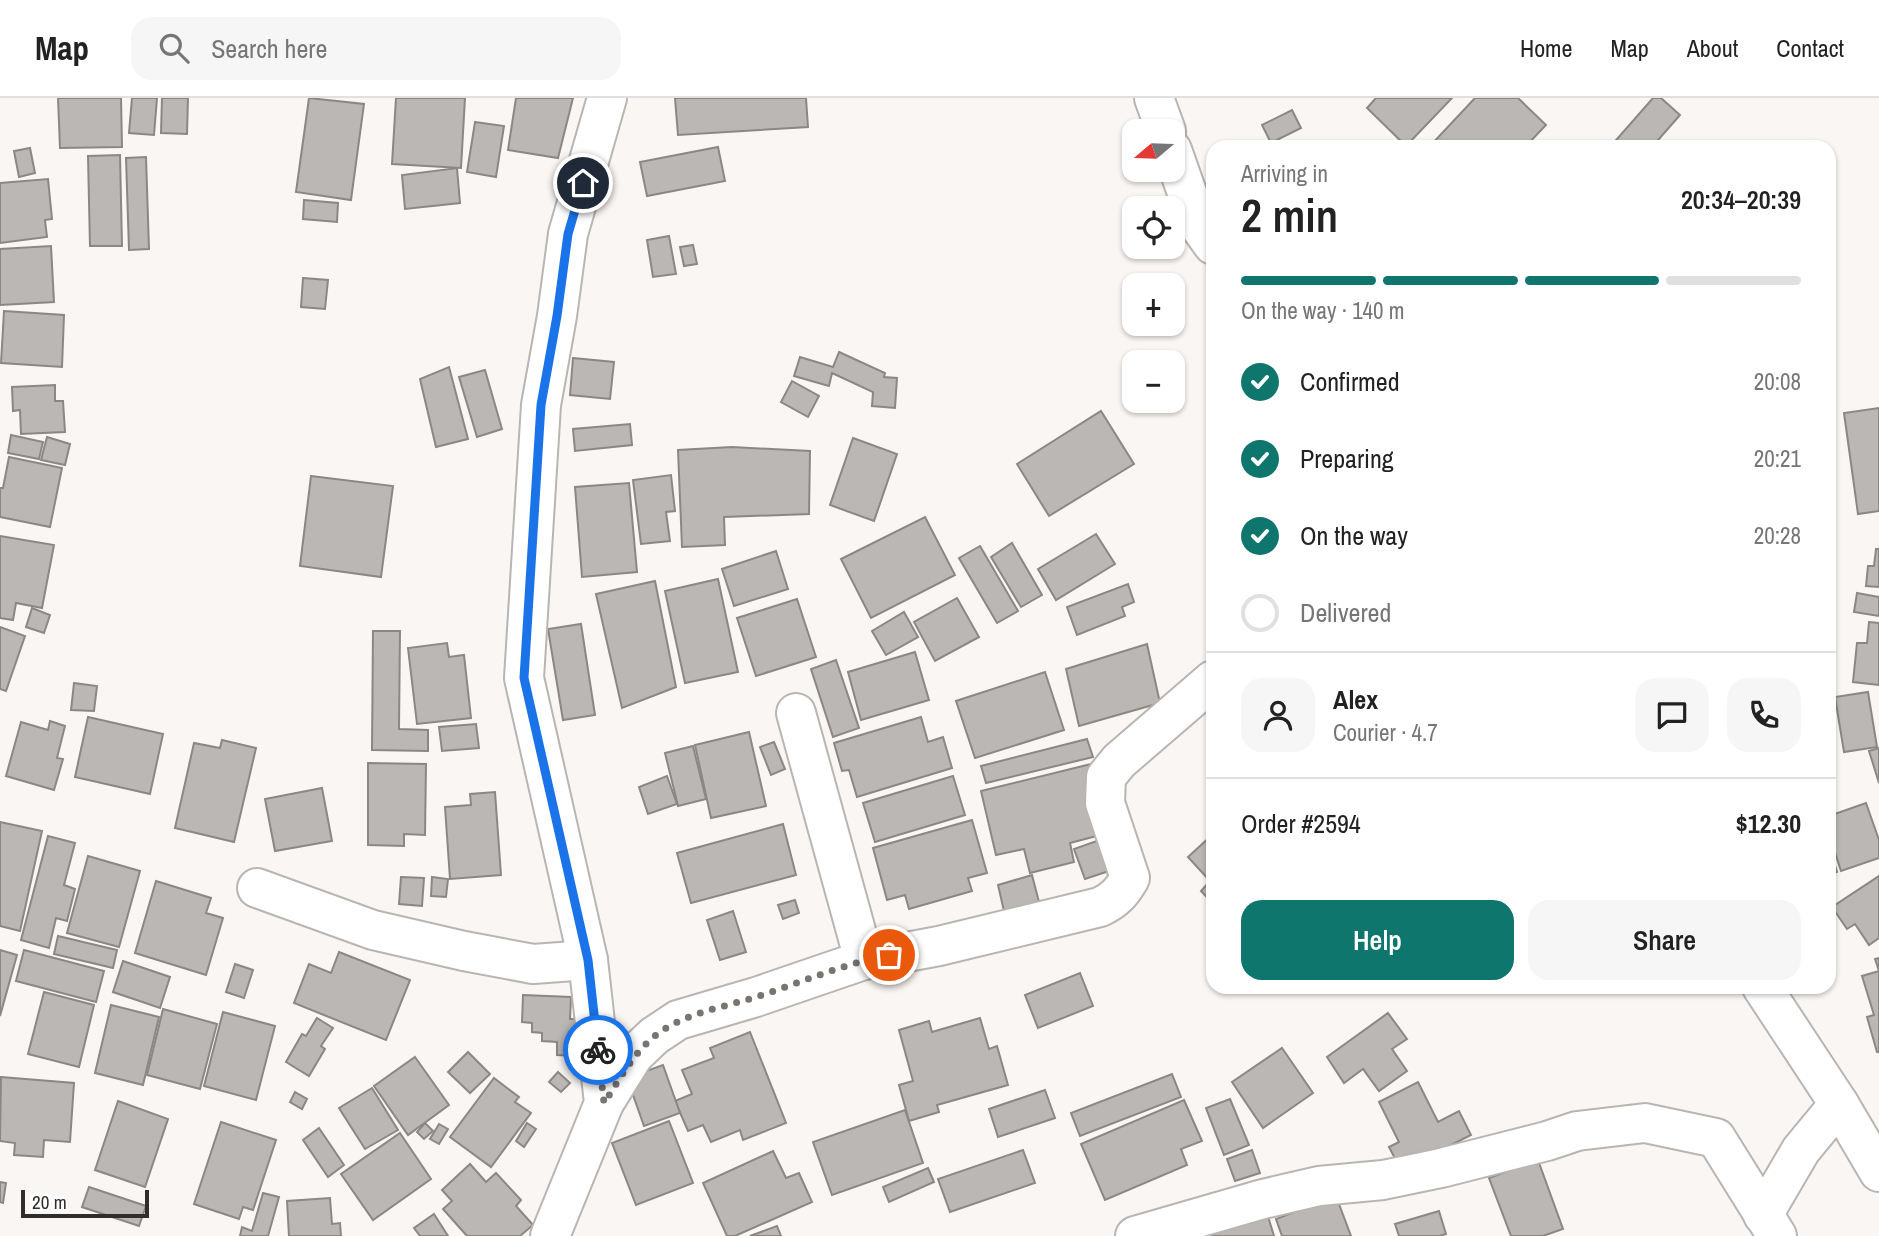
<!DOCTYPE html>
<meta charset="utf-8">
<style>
body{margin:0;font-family:"Archivo Narrow",sans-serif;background:#f6f6f6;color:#222;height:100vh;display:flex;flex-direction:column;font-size:26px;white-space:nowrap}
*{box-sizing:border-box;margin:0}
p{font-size:23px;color:#767676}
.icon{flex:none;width:38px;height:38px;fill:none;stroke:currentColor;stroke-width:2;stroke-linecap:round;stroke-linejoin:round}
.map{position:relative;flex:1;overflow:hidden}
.drawer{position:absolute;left:1206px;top:42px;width:630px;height:854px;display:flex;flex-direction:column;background:#fff;border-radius:21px;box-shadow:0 2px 5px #0004}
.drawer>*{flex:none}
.needle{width:46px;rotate:251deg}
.controls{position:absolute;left:1122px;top:21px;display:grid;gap:14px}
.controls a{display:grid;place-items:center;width:63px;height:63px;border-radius:14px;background:#fff;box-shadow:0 2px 5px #0004;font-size:35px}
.scale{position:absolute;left:21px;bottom:18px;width:128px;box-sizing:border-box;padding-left:7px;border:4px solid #302e2d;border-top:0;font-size:19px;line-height:24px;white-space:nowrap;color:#302e2d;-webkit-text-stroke:5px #fff;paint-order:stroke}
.pin{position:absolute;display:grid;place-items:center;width:60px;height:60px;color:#fff;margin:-30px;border:4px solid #fff;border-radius:50%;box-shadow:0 2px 7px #0007}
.courier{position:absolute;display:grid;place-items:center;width:70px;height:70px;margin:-35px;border:5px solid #1a73e8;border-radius:50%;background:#fff;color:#222;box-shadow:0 2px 9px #0007}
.overview em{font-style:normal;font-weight:600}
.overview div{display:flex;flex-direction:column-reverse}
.overview{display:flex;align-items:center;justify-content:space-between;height:119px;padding:0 35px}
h1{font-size:46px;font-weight:600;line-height:52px}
.bar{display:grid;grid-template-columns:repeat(4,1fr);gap:10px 7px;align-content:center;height:84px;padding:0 35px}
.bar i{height:9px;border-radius:5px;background:#e0e0e0}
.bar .active{background:#0f766e}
.bar p{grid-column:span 4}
.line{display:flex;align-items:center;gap:18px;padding:0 35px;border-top:2px solid #e0e0e0}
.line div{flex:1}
.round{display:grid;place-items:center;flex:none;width:74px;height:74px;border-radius:21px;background:#f6f6f6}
ol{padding:0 35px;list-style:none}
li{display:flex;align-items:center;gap:21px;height:77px}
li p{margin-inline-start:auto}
li .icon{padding:7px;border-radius:50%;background:#0f766e;color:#fff;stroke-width:4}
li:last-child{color:#767676}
li i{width:38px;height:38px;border:4px solid #e0e0e0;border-radius:50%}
.primary-button{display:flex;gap:14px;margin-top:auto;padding:14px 35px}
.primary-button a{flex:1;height:80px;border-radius:21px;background:#0f766e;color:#fff;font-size:28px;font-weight:600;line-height:80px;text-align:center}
.primary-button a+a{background:#f6f6f6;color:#222}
header{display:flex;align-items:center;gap:42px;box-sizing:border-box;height:98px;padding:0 35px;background:#fff;border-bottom:2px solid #e0e0e0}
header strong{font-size:33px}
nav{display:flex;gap:38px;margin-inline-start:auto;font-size:24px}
.search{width:490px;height:63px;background:#f6f6f6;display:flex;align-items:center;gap:18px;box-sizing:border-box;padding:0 24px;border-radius:21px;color:#767676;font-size:26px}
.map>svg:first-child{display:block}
.building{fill:#bbb7b4;stroke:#8b8785;stroke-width:2}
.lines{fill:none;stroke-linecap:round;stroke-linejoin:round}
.minor-casing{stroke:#b9b5b3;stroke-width:42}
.minor{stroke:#fff;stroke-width:38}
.done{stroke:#777472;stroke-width:7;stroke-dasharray:0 12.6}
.route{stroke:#1a73e8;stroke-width:9}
</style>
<header>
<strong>Map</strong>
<div class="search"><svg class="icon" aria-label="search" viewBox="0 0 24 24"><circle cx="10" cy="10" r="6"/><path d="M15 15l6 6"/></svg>Search here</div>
<nav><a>Home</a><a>Map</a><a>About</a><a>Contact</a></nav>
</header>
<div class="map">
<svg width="1879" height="1138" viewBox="0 0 1879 1138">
<rect width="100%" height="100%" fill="#faf6f3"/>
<g class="building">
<path d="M58,0H121L122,49L60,50Z"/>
<path d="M132,0H157L154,37L129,35Z"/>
<path d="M162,0H188L187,36L161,35Z"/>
<path d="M309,0L364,6L351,102L296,94Z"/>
<path d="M396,0H465L461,70L392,66Z"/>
<path d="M516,0H573L558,60L508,52Z"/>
<path d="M675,0H806L808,29L678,37Z"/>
<path d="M1376,0H1452L1406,48L1367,10Z"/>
<path d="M1475,0H1518L1546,27L1525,49H1429Z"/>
<path d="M1653,0H1661L1680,17L1652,49H1610Z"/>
<path d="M1292,12L1301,30L1271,45L1262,27Z"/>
<path d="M475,24L504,28L496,79L467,74Z"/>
<path d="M718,49L725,83L647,98L640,64Z"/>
<path d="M30,50L35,75L19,79L14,53Z"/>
<path d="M120,57L122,148H90L88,58Z"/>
<path d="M146,59L149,151L129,152L126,60Z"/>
<path d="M457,70L460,105L405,111L402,77Z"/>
<path d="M48,81L52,121L45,122L47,139L0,145V85Z"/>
<path d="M304,102L338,105L337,124L303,121Z"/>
<path d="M669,138L676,176L653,179L647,142Z"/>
<path d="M693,147L697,166L684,168L680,149Z"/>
<path d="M51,148L54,204L0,207V151Z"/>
<path d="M303,180L328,182L325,211L301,209Z"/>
<path d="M4,213L64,217L62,269L1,265Z"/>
<path d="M839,254L885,275L884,279L897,280L895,310L872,308L873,294L832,275L829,288L794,278L800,259L833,269Z"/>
<path d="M573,260L614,264L610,301L570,297Z"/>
<path d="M449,269L468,341L436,349L420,281Z"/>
<path d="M485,272L502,331L477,339L459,279Z"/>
<path d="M792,283L819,298L808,319L781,304Z"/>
<path d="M55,287V303H63L65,334L21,336L20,312L13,313L12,289Z"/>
<path d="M1879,310V413L1858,416L1844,315Z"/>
<path d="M1101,313L1134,366L1049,418L1017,366Z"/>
<path d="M630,326L632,347L575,353L573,331Z"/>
<path d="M11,337L43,344L39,361L8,355Z"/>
<path d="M47,339L70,346L65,367L41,362Z"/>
<path d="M853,340L897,356L874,423L830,407Z"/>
<path d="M732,349L810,353L809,416L724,419L725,447L682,449L678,352Z"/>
<path d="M9,359L62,370L50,429L0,419V390H3Z"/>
<path d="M671,377L675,413L666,414L670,443L641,446L633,382Z"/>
<path d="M311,378L393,388L381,479L300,468Z"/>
<path d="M629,385L637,474L582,479L575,389Z"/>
<path d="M925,419L955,477L871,520L841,461Z"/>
<path d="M1096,436L1115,466L1056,502L1038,471Z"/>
<path d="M0,438L54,447L42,510L16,505L13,522L0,520Z"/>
<path d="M1012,445L1042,497L1021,509L991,459Z"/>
<path d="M980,448L1018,513L997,525L959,460Z"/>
<path d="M1876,451H1879V489L1866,488L1868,468H1874Z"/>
<path d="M776,453L788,491L734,508L722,471Z"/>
<path d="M718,481L738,574L685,585L665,493Z"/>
<path d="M655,483L676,589L622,610L596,496Z"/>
<path d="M1128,486L1134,504L1122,509L1125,518L1077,537L1067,509Z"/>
<path d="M1857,495L1879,499V518L1854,514Z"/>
<path d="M957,500L979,539L935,563L914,524Z"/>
<path d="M797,501L816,559L756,578L737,520Z"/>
<path d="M32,510L50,517L44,535L26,529Z"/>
<path d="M1829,513L1835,550L1829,551Z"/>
<path d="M904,514L918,539L886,557L872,533Z"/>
<path d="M1869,524L1879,525V587L1853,584L1857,545H1867Z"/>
<path d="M581,526L595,617L563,622L548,531Z"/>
<path d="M0,529L25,538L6,593L0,591Z"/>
<path d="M373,533H400L399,631L428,632V653L372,652Z"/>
<path d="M447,545L449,559L464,557L471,620L417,626L408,550Z"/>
<path d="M1147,546L1160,605L1079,628L1066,571Z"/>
<path d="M915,554L929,602L861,622L848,574Z"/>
<path d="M836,562L859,630L833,639L811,571Z"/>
<path d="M1045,574L1064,632L975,660L956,603Z"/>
<path d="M74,585L97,588L94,613L71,612Z"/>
<path d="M1868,594L1877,649L1844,654L1835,599Z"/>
<path d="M88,619L163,636L150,696L75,679Z"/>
<path d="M921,619L928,644L943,639L952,670L857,699L849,672L842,673L834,645Z"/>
<path d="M50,623L65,628L57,660L63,661L54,692L6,678L21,624L48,632Z"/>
<path d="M476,626L479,650L442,653L439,629Z"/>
<path d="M749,634L766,708L711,720L695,647Z"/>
<path d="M1087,641L1093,659L986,685L981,668Z"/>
<path d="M222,642L256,650L234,744L175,730L194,645L220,650Z"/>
<path d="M774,644L785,671L771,677L760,649Z"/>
<path d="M693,648L706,701L678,708L665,655Z"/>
<path d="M1879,650V685L1869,653Z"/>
<path d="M368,665L426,666L425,737L404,736V748L368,747Z"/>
<path d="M1091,666L1108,735L1070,745L1074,764L1030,775L1024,751L996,757L981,693Z"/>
<path d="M667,678L677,706L648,716L639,689Z"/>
<path d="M953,678L965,717L875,744L863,705Z"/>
<path d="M322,690L332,743L275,753L265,701Z"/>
<path d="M495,694L501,777L450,781L445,709L471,707L470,696Z"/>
<path d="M1866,705L1879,742V760L1841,773L1829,736V718Z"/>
<path d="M972,722L987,775L968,780L972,793L909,811L905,797L887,802L873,750Z"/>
<path d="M0,724L42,733L20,833L0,828Z"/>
<path d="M783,726L796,777L691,805L677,755Z"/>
<path d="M1213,736V806L1201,793L1210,783L1188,759Z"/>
<path d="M48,738L75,745L64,787L75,791L67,823L56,820L49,850L21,842Z"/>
<path d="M1105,740L1115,771L1085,781L1074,751Z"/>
<path d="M1829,748L1837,774L1829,777Z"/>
<path d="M88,758L140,773L119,849L67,835Z"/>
<path d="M1032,777L1039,804L1004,813L998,787Z"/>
<path d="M1879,778V840L1869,847L1855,826L1847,831L1832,809Z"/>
<path d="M401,779L424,780L422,808L399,806Z"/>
<path d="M432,779L448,781L446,799L431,798Z"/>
<path d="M156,783L211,800L206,815L223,820L206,877L135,855Z"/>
<path d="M795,802L799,815L783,821L778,807Z"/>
<path d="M733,813L746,854L720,862L707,822Z"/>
<path d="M58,838L117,852L113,870L54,856Z"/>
<path d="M0,852L17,857L0,918Z"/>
<path d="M24,852L104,873L96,904L16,883Z"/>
<path d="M339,854L410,882L386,942L294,905L309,866L331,875Z"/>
<path d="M1879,860V954H1877L1867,919L1874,917L1862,878L1879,873L1875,861Z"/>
<path d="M123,863L170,879L160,910L113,894Z"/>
<path d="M235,866L253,872L244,900L226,894Z"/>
<path d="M1080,875L1093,908L1038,930L1025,897Z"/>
<path d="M44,894L94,907L79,969L28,956Z"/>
<path d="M523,897L571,899L570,921H582L579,958L557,957V944L542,943V935L532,934V925L522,924Z"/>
<path d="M111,907L159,919L143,987L95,975Z"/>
<path d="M163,911L217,926L200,991L147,977Z"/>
<path d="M223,914L275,928L256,1002L204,988Z"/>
<path d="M1388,915L1407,941L1392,951L1407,973L1379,993L1363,971L1344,985L1327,959Z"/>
<path d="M317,920L333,930L321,948L325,951L309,978L286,964L302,936L306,938Z"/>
<path d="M980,920L989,951L997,948L1008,987L937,1007L939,1014L909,1023L899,987L913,983L899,932L929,923L932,934Z"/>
<path d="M750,934L786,1025L743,1042L740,1032L711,1044L703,1027L688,1033L675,1003L692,996L682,972L714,960L710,950Z"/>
<path d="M1282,950L1313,995L1263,1030L1232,984Z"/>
<path d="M468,954L490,976L470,995L448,974Z"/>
<path d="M415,959L449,1007L408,1037L374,988Z"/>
<path d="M663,967L680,1015L644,1028L627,980Z"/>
<path d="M558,974L570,985L561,994L549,984Z"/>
<path d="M1172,976L1181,999L1080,1038L1071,1015Z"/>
<path d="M1,979L74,985L70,1044L44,1042L43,1059L14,1057L15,1045L0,1043Z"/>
<path d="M494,980L519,999L515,1004L531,1015L491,1069L450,1039Z"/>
<path d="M1418,984L1438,1024L1459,1013L1471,1037L1401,1072L1389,1049L1399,1044L1379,1004Z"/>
<path d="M372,990L398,1032L365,1051L339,1010Z"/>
<path d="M1045,992L1055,1020L998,1039L989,1011Z"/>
<path d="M295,994L307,1001L302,1011L290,1004Z"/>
<path d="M1230,1001L1249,1047L1224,1057L1206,1010Z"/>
<path d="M1184,1002L1202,1043L1181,1051L1187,1067L1105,1102L1081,1046Z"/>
<path d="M118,1003L168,1021L145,1089L95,1072Z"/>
<path d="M905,1012L923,1065L832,1097L813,1044Z"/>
<path d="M669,1023L693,1085L636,1107L612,1045Z"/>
<path d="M221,1024L276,1042L253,1112L243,1109L239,1121L194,1106Z"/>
<path d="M425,1025L433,1033L424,1041L417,1034Z"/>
<path d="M527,1025L536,1031L524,1049L516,1043Z"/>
<path d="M439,1026L448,1031L439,1046L430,1041Z"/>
<path d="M319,1030L344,1067L328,1079L303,1042Z"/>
<path d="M400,1035L431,1081L373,1122L341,1076Z"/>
<path d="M1023,1052L1035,1085L950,1114L938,1081Z"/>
<path d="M1252,1052L1260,1075L1235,1083L1227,1061Z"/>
<path d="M773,1053L786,1080L799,1075L812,1104L735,1138H727L703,1085Z"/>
<path d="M1538,1062L1563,1131L1543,1138H1511L1489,1080Z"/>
<path d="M470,1066L486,1084L496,1075L521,1102L516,1108L533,1127L520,1138H467L443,1111L452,1103L442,1092Z"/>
<path d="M928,1070L934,1084L889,1104L883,1089Z"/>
<path d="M0,1084L6,1085L3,1105L0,1104Z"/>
<path d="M89,1089L146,1108L139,1128L82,1109Z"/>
<path d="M263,1095L279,1099L268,1138H240L242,1129L252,1133Z"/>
<path d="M1336,1098L1351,1138H1282L1276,1121Z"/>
<path d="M330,1100L332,1126L340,1125L341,1138H289L287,1103Z"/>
<path d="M1439,1113L1446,1136L1439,1138H1399L1395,1126Z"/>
<path d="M1267,1115L1274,1138H1208L1207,1134Z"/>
<path d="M434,1116L448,1138H420L414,1130Z"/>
<path d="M777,1128L781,1138H750Z"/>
</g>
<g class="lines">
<defs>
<g id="minor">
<path d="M1154,0L1166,33"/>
<path d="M1172,52L1198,126L1213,147"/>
<path d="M796,615L864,862"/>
<path d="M257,790L373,832L464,853L533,866L588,862"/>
<path d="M1762,889L1839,1006L1879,1074"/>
<path d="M604,1005L634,957L654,938L678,922L756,899L864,862L939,848L1100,809C1115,802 1122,794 1130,780L1105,705L1106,679L1119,663L1213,582"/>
<path d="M1763,1117L1801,1052L1839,1006"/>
<path d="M550,1138L604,1005L588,862L524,580L541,307L557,218L568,136L607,0"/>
<path d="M1135,1138L1263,1101L1319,1088L1383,1082L1441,1070L1547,1043L1577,1033L1645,1025L1716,1040L1777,1138"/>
</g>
</defs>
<use href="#minor" class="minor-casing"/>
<use href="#minor" class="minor"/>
</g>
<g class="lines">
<path class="done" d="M598,952L604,1005C620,981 633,955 656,937C685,915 721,910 756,899C800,885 843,866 889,857"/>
<path class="route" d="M583,85L568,136L557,218L541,307L524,580L588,862L598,952"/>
</g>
</svg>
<div class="controls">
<a><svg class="needle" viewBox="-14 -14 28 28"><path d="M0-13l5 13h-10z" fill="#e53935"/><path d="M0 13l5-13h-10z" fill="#767676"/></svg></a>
<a><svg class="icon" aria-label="locate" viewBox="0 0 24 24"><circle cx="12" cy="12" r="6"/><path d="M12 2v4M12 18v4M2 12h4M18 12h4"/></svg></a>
<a>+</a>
<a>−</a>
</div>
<div class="scale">20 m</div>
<div class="pin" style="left:889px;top:857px;background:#ea580c"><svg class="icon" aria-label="bag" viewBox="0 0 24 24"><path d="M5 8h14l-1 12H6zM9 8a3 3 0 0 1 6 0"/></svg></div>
<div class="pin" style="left:583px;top:85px;background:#1f2937"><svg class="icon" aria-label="home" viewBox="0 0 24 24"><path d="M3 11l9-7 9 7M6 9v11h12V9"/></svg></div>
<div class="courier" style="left:598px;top:952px"><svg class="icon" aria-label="bike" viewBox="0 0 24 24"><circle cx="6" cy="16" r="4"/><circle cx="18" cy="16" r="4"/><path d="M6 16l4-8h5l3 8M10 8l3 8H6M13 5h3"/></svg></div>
<section class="drawer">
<div class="overview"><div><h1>2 min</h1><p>Arriving in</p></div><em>20:34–20:39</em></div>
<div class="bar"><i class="active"></i><i class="active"></i><i class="active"></i><i></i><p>On the way · 140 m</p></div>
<ol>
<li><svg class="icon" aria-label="check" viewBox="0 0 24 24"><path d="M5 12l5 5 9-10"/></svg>Confirmed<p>20:08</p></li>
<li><svg class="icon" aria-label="check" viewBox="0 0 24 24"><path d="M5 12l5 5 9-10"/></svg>Preparing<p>20:21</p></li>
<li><svg class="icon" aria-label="check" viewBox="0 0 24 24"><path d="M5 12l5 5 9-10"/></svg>On the way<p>20:28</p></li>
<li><i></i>Delivered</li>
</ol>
<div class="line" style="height:126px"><a class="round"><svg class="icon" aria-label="person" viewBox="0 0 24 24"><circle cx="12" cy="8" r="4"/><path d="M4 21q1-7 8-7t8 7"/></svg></a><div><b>Alex</b><p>Courier · 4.7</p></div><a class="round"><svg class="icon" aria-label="chat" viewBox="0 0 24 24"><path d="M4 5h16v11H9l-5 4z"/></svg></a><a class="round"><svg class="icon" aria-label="phone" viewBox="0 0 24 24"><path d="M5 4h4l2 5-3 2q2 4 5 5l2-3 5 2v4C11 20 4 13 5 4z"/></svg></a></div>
<div class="line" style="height:91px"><div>Order #2594</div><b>$12.30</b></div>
<div class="primary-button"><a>Help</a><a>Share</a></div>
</section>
</div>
